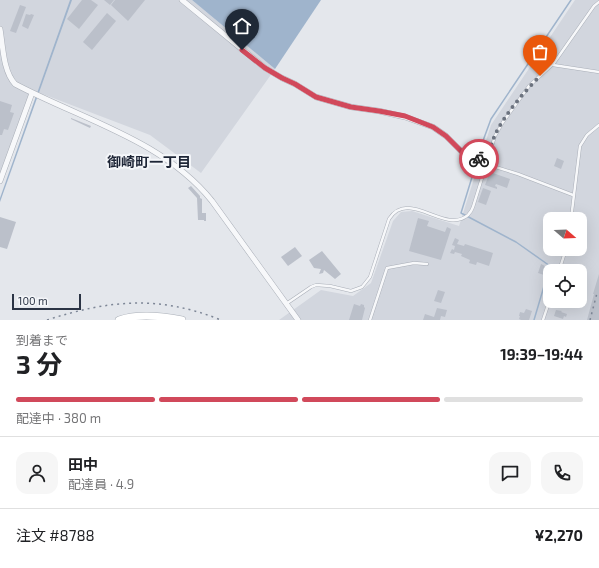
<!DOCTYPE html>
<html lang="ja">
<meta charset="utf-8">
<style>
body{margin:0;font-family:"Exo 2","Noto Sans JP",sans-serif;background:#f6f6f6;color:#202124;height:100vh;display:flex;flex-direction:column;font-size:15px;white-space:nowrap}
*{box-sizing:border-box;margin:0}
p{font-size:13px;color:#757577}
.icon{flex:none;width:22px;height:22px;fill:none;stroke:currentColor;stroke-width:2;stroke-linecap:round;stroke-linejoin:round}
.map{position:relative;height:320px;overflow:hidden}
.panel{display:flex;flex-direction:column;background:#fff;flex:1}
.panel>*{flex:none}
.needle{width:26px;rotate:109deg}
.buttons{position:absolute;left:543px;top:212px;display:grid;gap:8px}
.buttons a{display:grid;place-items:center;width:44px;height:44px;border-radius:8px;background:#fff;box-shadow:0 4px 16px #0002;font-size:20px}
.scale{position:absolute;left:12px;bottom:10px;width:69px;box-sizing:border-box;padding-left:4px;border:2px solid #2b3445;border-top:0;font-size:11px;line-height:14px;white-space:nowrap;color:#2b3445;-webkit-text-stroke:3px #f4f6f9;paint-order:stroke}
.pin{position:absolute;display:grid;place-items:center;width:34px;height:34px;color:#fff;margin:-41px -17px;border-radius:50% 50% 50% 0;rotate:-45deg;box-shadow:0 0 4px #0007}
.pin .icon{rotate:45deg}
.courier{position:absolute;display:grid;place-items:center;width:40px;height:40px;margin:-20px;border:3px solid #d1495b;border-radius:50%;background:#fff;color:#222;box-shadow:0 1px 5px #0007}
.summary em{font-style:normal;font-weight:700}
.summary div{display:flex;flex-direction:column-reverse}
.summary{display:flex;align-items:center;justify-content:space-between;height:68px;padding:0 16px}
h1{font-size:26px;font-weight:700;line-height:30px}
.bar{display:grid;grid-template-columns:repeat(4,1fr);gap:6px 4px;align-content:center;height:48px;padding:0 16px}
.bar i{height:5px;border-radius:3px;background:#e0e0e0}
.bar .current{background:#d1495b}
.bar p{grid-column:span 4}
.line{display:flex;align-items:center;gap:10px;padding:0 16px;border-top:1px solid #e0e0e0}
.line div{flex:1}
.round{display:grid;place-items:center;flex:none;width:42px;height:42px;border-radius:12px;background:#f6f6f6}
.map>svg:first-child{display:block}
.built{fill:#d2d6de;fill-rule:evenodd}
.water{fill:#9fb4cc}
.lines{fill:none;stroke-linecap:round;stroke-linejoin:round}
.stream{stroke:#9fb4cc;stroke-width:1.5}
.building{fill:#bbc0ca}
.lane-casing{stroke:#a9aeb7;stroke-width:3.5}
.street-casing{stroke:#a9aeb7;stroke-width:6}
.secondary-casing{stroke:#a9aeb7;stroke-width:8}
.lane{stroke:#f7f8fa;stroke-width:2.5}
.street{stroke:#f7f8fa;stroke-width:5}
.secondary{stroke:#fff;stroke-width:7}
.rail{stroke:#7d8696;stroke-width:1.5;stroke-dasharray:2 4;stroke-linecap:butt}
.done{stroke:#6c737f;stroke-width:4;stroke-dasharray:0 7.2}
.route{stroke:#d1495b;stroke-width:5}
.labels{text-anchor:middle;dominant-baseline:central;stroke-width:4;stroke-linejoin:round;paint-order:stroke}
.neighbourhood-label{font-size:14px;font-weight:bold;fill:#1d2536;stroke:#f4f6f9}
</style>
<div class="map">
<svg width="599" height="320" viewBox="0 0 599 320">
<rect width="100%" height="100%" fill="#e4e7ec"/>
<g class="built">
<path d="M0,0H192L275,69L201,173L150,135L32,90L0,177Z"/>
<path d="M575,0H599V320H279L321,290L353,296L371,283L393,221L401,212L412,211L459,226L491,125ZM550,219H580V249H550ZM550,271H580V301H550Z"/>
</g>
<g class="water">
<path d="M70,0H72L0,202V198Z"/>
<path d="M192,0H321L275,69Z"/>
</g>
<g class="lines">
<path class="stream" d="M534,320L550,266L516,242L461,213L484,138L491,119L571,0"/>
</g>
<g class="building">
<path d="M82,0H91L98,5L79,29L67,19Z"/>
<path d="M104,0H114L110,5Z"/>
<path d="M115,0H145L128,21L111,5Z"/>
<path d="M20,5L26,7L16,33L10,31Z"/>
<path d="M107,13L116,21L92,50L83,42Z"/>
<path d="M26,14L30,15L31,14L34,15L28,29L22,26Z"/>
<path d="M0,101L12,105L10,112L14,113L8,130L4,129L2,135H0Z"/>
<path d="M71,118L91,126L90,128L71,119Z"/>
<path d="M557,158L564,161L561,169L554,166Z"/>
<path d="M490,172L510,179L507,188L496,184L495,186L497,187V189L485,185Z"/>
<path d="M191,186L200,196V198L202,199V213H206V221H204V220H198L197,198L188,188Z"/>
<path d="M483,188L491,191L486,205L478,202Z"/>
<path d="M0,217L16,222L7,249L0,247Z"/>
<path d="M418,218L429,221L427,226L445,232L447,227L451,229L441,260L409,251Z"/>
<path d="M455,238L459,240L457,244L464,246L465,244L493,253L489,266L477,262L476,265L469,263L470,260L461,256L462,254L455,252L454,254L450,253L452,249L454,250L455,246L452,245Z"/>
<path d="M295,247L302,256L288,266L281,257Z"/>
<path d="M322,251L341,274L335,279L324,270L323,273L319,274L321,269L314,268L309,260Z"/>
<path d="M541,264L547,267L544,275L538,273Z"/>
<path d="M599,274V320H587L594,294H593Z"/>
<path d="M438,290L445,292L441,303L434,301Z"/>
<path d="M354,304L360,306L361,304L364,305V307L365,308L362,320H349Z"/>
<path d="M437,308L447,310L445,317L441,316L440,320H423L425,314L434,317Z"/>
<path d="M526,309L532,311L529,320H521L519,319L520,316H519L520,312L524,313Z"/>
<path d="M556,310L562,311L561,312L567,314L566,317L564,316L563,319L554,316Z"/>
</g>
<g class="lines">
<defs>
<g id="lane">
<path d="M553,65L599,72"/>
<path d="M486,164L518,174L573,195"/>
<path d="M571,219L580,146L587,135L599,125"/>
<path d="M559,271L566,249"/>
<path d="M286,304L311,287L316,285L330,286L351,291L362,287L370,277L389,219C409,188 445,235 468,215C470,213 472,210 473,207L495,136L503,122L529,86L554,63L594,6L599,2"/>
<path d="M370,320L387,268L414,263L427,264"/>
<path d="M543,320L550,299"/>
</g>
<g id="street">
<path d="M182,0L265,68L282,78L295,84L316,97L351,107L379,111L405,117L433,127L446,136L462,152L481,160L486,164"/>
<path d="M0,29C3,46 3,71 15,84C83,120 163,140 212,201L298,320"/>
<path d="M0,181L32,93"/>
</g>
<path id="secondary" d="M119,320C139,313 162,316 182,320"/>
</defs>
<use href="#lane" class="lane-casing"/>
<use href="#street" class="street-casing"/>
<use href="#secondary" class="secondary-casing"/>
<use href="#lane" class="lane"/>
<use href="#street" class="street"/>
<use href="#secondary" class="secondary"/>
<g class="rail">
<path d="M47,320C109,300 159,295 221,320"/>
<path d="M590,320L597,293"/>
</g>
</g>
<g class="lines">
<path class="done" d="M479,159L486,164C489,155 491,144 495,135C505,114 524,92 540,76"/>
<path class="route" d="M242,50L265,68L282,78L295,84L316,97L351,107L379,111L405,116L433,127L446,136L462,152L479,159"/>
</g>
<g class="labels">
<g class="neighbourhood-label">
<text x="149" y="161">御崎町一丁目</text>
</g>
</g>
</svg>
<div class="buttons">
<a><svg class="needle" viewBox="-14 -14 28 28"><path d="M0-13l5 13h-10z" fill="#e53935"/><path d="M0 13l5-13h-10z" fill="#757577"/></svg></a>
<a><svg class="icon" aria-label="locate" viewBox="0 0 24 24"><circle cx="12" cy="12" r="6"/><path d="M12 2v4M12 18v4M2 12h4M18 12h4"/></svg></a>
</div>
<div class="scale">100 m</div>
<div class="pin" style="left:540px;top:76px;background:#ea580c"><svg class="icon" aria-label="bag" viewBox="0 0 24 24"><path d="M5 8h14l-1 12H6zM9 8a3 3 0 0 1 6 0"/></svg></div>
<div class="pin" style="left:242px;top:50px;background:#1f2937"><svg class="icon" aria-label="home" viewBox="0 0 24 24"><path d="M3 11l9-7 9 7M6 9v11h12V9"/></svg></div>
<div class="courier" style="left:479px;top:159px"><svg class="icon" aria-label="bike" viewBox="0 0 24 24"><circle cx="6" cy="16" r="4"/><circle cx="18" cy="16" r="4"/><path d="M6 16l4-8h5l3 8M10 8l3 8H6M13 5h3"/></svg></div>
</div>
<section class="panel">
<div class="summary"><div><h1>3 分</h1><p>到着まで</p></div><em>19:39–19:44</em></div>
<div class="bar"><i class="current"></i><i class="current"></i><i class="current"></i><i></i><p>配達中 · 380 m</p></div>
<div class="line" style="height:72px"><a class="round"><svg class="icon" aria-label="person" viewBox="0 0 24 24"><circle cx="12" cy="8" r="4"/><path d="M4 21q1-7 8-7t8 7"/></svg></a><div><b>田中</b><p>配達員 · 4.9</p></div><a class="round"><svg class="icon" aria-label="chat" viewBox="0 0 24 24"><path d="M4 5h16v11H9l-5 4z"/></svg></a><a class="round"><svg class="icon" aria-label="phone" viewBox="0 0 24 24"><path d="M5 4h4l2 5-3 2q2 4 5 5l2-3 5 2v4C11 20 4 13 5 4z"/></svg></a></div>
<div class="line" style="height:52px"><div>注文 #8788</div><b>¥2,270</b></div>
</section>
